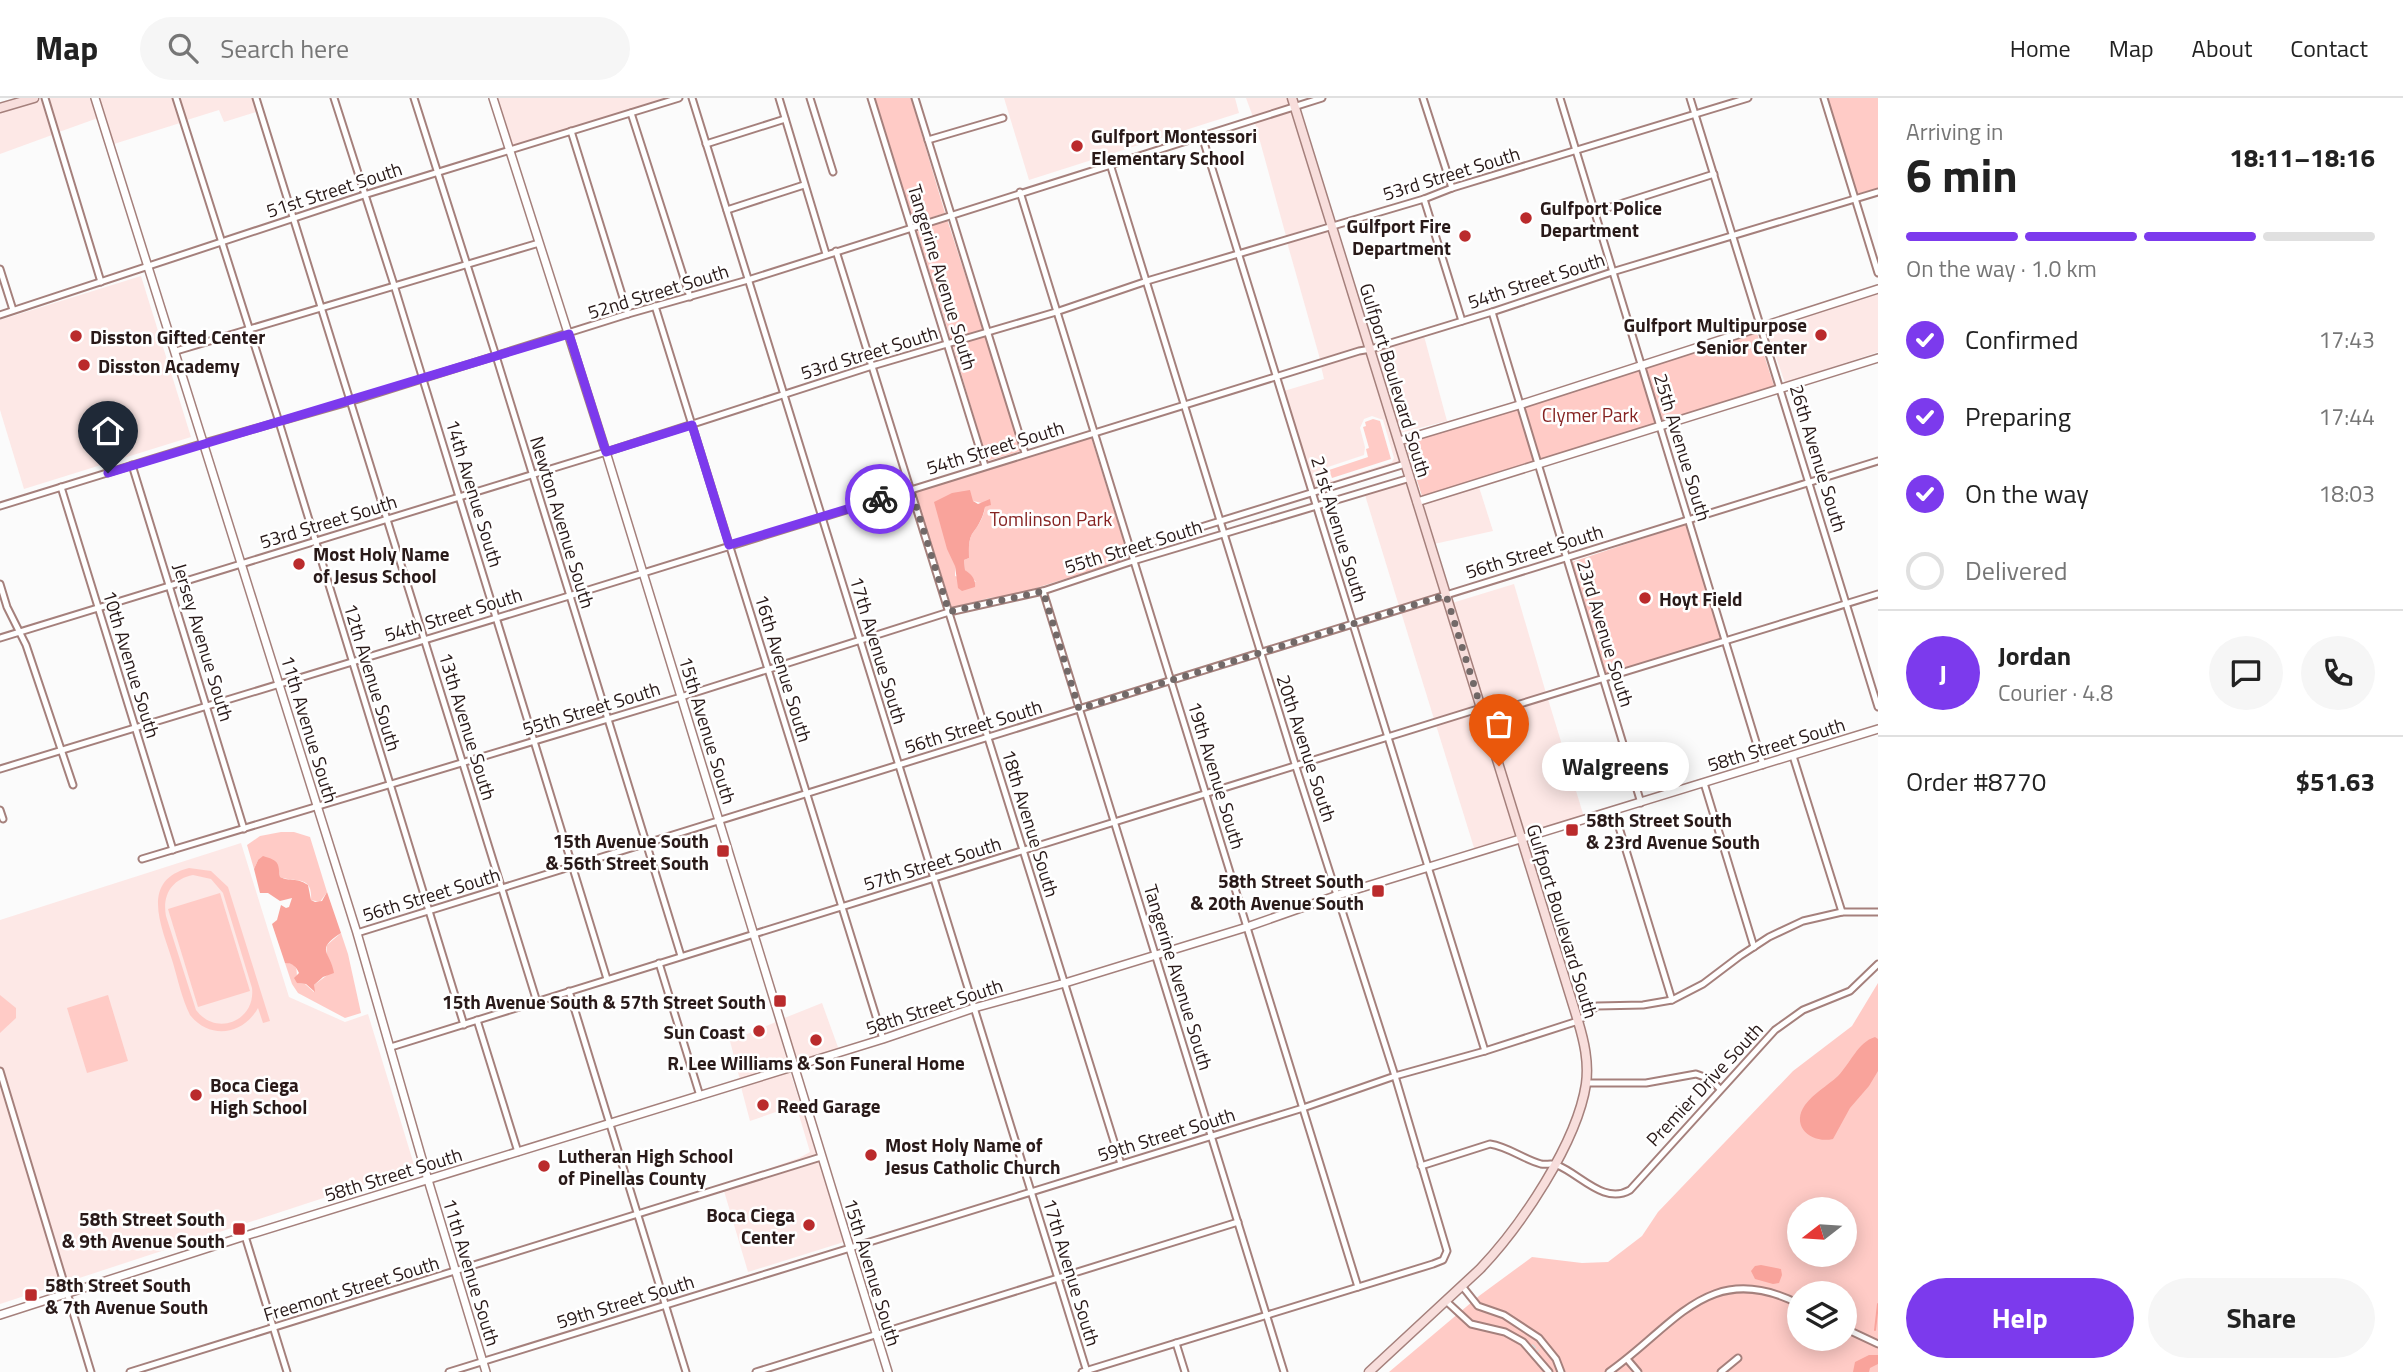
<!DOCTYPE html>
<meta charset="utf-8">
<style>
body{margin:0;font-family:"Titillium Web",sans-serif;background:#f6f6f6;color:#222;height:100vh;display:flex;flex-direction:column;font-size:26px;white-space:nowrap}
*{box-sizing:border-box;margin:0}
p{font-size:23px;color:#767676}
.icon{flex:none;width:38px;height:38px;fill:none;stroke:currentColor;stroke-width:2;stroke-linecap:round;stroke-linejoin:round}
.map{position:relative;flex:1;overflow:hidden}
.side{display:flex;flex-direction:column;background:#fff;width:525px}
.side>*{flex:none}
.needle{width:46px;rotate:253deg}
.buttons{position:absolute;left:1787px;top:1099px;display:grid;gap:14px}
.buttons a{display:grid;place-items:center;width:70px;height:70px;border-radius:50%;background:#fff;box-shadow:0 4px 18px #0003;font-size:35px}
.pin{position:absolute;display:grid;place-items:center;width:60px;height:60px;color:#fff;margin:-72px -30px;border-radius:50% 50% 50% 0;rotate:-45deg;box-shadow:0 0 7px #0007}
.pin .icon{rotate:45deg}
.courier{position:absolute;display:grid;place-items:center;width:70px;height:70px;margin:-35px;border:5px solid #7c3aed;border-radius:50%;background:#fff;color:#222;box-shadow:0 2px 9px #0007}
.bubble{position:absolute;height:49px;border-radius:24px;background:#fff;box-shadow:0 4px 18px #0003;font-size:23px;font-weight:700;line-height:49px;text-align:center}
.headline em{font-style:normal;font-weight:700}
.headline div{display:flex;flex-direction:column-reverse}
.headline{display:flex;align-items:center;justify-content:space-between;height:119px;padding:0 28px}
h1{font-size:46px;font-weight:700;line-height:52px}
.bar{display:grid;grid-template-columns:repeat(4,1fr);gap:10px 7px;align-content:center;height:84px;padding:0 28px}
.bar i{height:9px;border-radius:5px;background:#e0e0e0}
.bar .on{background:#7c3aed}
.bar p{grid-column:span 4}
.line{display:flex;align-items:center;gap:18px;padding:0 28px;border-top:2px solid #e0e0e0}
.line div{flex:1}
.round{display:grid;place-items:center;flex:none;width:74px;height:74px;border-radius:37px;background:#f6f6f6}
ol{padding:0 28px;list-style:none}
li{display:flex;align-items:center;gap:21px;height:77px}
li p{margin-inline-start:auto}
li .icon{padding:7px;border-radius:50%;background:#7c3aed;color:#fff;stroke-width:4}
li:last-child{color:#767676}
li i{width:38px;height:38px;border:4px solid #e0e0e0;border-radius:50%}
.button{display:flex;gap:14px;margin-top:auto;padding:14px 28px}
.button a{flex:1;height:80px;border-radius:42px;background:#7c3aed;color:#fff;font-size:28px;font-weight:700;line-height:80px;text-align:center}
.button a+a{background:#f6f6f6;color:#222}
header{display:flex;align-items:center;gap:42px;box-sizing:border-box;height:98px;padding:0 35px;background:#fff;border-bottom:2px solid #e0e0e0}
header strong{font-size:33px}
nav{display:flex;gap:38px;margin-inline-start:auto;font-size:24px}
.search{width:490px;height:63px;background:#f6f6f6;display:flex;align-items:center;gap:18px;box-sizing:border-box;padding:0 24px;border-radius:38px;color:#767676;font-size:26px}
main{display:flex;flex:1;min-height:0}
.map>svg:first-child{display:block}
.built{fill:#fde8e6;fill-rule:evenodd}
.green{fill:#ffcbc6;fill-rule:evenodd}
.water{fill:#f9a39b}
.lines{fill:none;stroke-linecap:round;stroke-linejoin:round}
.stream{stroke:#f9a39b;stroke-width:2}
.minor-tunnel{stroke:#dcd9d9;stroke-width:5;stroke-dasharray:5 2.5;stroke-linecap:butt}
.minor-casing{stroke:#a5807c;stroke-width:9}
.tertiary-casing{stroke:#a5807c;stroke-width:10}
.secondary-casing{stroke:#a5807c;stroke-width:11}
.minor{stroke:#fff;stroke-width:5}
.tertiary{stroke:#fff;stroke-width:7}
.secondary{stroke:#f8dedc;stroke-width:8}
.done{stroke:#726968;stroke-width:7;stroke-dasharray:0 12.6}
.route{stroke:#7c3aed;stroke-width:9}
.poi-dot{fill:#ba2b2c;stroke:#fff;stroke-width:2.5}
.labels{text-anchor:middle;dominant-baseline:central;stroke-width:5;stroke-linejoin:round;paint-order:stroke}
.poi-label{font-size:19px;font-weight:bold;fill:#291a19;stroke:#fff;text-anchor:start}
.street-label{font-size:19px;fill:#291a19;stroke:#fff}
.park-label{font-size:19px;fill:#852322;stroke:#fff}
</style>
<header>
<strong>Map</strong>
<div class="search"><svg class="icon" aria-label="search" viewBox="0 0 24 24"><circle cx="10" cy="10" r="6"/><path d="M15 15l6 6"/></svg>Search here</div>
<nav><a>Home</a><a>Map</a><a>About</a><a>Contact</a></nav>
</header>
<main>
<div class="map">
<svg width="1878" height="1274" viewBox="0 0 1878 1274">
<rect width="100%" height="100%" fill="#fbfbfb"/>
<g class="built">
<path d="M49,0H91L98,20L59,34Z"/>
<path d="M99,0H172L180,25L114,46Z"/>
<path d="M180,0H252L256,14L224,24L219,12L187,22Z"/>
<path d="M497,0H667L512,48Z"/>
<path d="M1004,0H1235L1239,15L1029,82Z"/>
<path d="M1246,0H1288L1290,7L1253,19Z"/>
<path d="M41,1L52,37L0,56V14Z"/>
<path d="M1292,13L1326,125L1286,138L1255,25Z"/>
<path d="M1328,131L1366,248L1320,261L1287,144Z"/>
<path d="M141,178L191,339L24,391L0,312V222Z"/>
<path d="M1878,195V254L1785,285L1766,230Z"/>
<path d="M1424,238L1447,323L1400,335L1375,253Z"/>
<path d="M1368,255L1401,364L1314,390L1284,293L1324,281L1321,268ZM1372,318L1383,322L1394,360L1392,364L1333,383L1329,381L1326,373L1328,369L1364,357L1365,349L1360,330L1364,321Z"/>
<path d="M1407,384L1441,495L1399,508L1365,397Z"/>
<path d="M1479,389L1493,433L1434,446L1422,407Z"/>
<path d="M1514,486L1546,595L1486,613L1452,505Z"/>
<path d="M1443,501L1477,608L1434,621L1401,514Z"/>
<path d="M1548,601L1584,719L1524,738L1488,619Z"/>
<path d="M1479,614L1517,740L1475,753L1436,627Z"/>
<path d="M241,745L289,899L345,924L368,916L415,1070L0,1206V822Z"/>
<path d="M822,905L839,952L795,965L782,921Z"/>
<path d="M776,924L788,967L740,982L730,943Z"/>
<path d="M790,974L817,1057L722,1087L799,1060L810,1054L796,1007L750,1023L741,989Z"/>
<path d="M819,1064L844,1144L748,1174L724,1093Z"/>
</g>
<g class="green">
<path d="M875,0H911L945,115L914,125Z"/>
<path d="M1828,0H1878V90L1857,96Z"/>
<path d="M947,121L983,232L951,242L916,131Z"/>
<path d="M1757,235L1774,288L1422,398L1405,345Z"/>
<path d="M985,238L1021,353L987,363L953,248Z"/>
<path d="M1373,321L1380,323L1391,361L1332,380L1329,372L1368,359L1366,351L1369,350L1363,329L1366,328L1365,324Z"/>
<path d="M1091,339L1129,461L1010,498L989,500L952,510L915,394ZM973,403L990,407L985,409C984,419 978,428 972,436C968,443 969,453 969,460L964,462L965,472L976,484L955,478V468Z"/>
<path d="M1686,426L1721,542L1606,577L1572,464Z"/>
<path d="M281,734H294L310,739L327,794L320,804L311,802C313,776 294,785 280,779L279,773L258,762L254,771L247,747L260,738Z"/>
<path d="M189,770L211,773L228,789L270,923L263,925L258,910C243,937 210,942 190,917C182,901 178,882 173,865C163,831 138,783 189,770ZM193,777L211,781L223,795L252,890C256,923 216,939 196,912L166,818C162,797 172,781 193,777Z"/>
<path d="M220,795L250,893L198,909L168,811Z"/>
<path d="M341,835L348,856L361,915L345,920L298,895L292,886L285,865C301,865 295,875 298,885L305,886L314,894V887L330,875C330,864 325,857 327,847Z"/>
<path d="M1878,885V1274H1389L1479,1198L1532,1159L1582,1165L1608,1164L1642,1138L1658,1114L1793,973L1852,928ZM1799,1111H1844V1157H1799ZM1799,1195H1844V1241H1799Z"/>
<path d="M0,897L16,910V920L0,935Z"/>
<path d="M108,897L128,963L87,975L67,910Z"/>
</g>
<g class="water">
<path d="M970,392L973,403L978,406L990,401L991,407L985,409C983,420 978,428 972,436C968,443 969,453 969,460L964,462L965,472C971,476 976,481 975,489L962,493L958,490L955,468L947,451L934,404L952,395Z"/>
<path d="M263,758C280,763 278,765 280,779C290,784 296,779 308,787L311,802L315,804L322,803L327,794L341,835C314,852 331,854 334,875L323,879L314,887L315,894L306,886L297,885L294,880L299,875C296,868 292,865 285,865L272,826L277,822L281,807L286,810L289,809L292,800L280,803L268,795H260L254,771L258,762Z"/>
<path d="M1875,939L1878,941V973L1869,988L1850,1010L1833,1041C1811,1046 1790,1028 1805,1007C1814,995 1827,988 1838,978C1850,966 1858,944 1875,939Z"/>
<path d="M1761,1167L1781,1171L1782,1177L1779,1185L1773,1186L1755,1181L1751,1173L1755,1168Z"/>
<path d="M1869,1257H1878V1266L1870,1270L1869,1274H1853L1855,1264Z"/>
</g>
<g class="lines">
<path class="stream" d="M1875,1232L1878,1206"/>
<path class="minor-tunnel" d="M1531,1248L1538,1254"/>
<defs>
<g id="minor">
<path d="M45,0L101,184"/>
<path d="M176,0L279,324L464,927"/>
<path d="M256,0L537,904"/>
<path d="M334,0L394,187L607,881"/>
<path d="M414,0L496,258L681,858"/>
<path d="M692,0L1087,1274"/>
<path d="M779,0L826,156"/>
<path d="M810,0L833,74"/>
<path d="M871,0L985,368"/>
<path d="M915,0L1025,355"/>
<path d="M1423,0L1452,90"/>
<path d="M1560,0L1763,667"/>
<path d="M1690,0L1878,609"/>
<path d="M1824,0L1878,175"/>
<path d="M631,15L690,199"/>
<path d="M571,33L628,216"/>
<path d="M1202,38L1485,953"/>
<path d="M928,42L1003,20"/>
<path d="M706,46L785,21"/>
<path d="M1020,94C1132,459 1245,824 1358,1189"/>
<path d="M1424,101L1462,223"/>
<path d="M727,112L804,87"/>
<path d="M1595,114L1714,76"/>
<path d="M836,153L1121,1066"/>
<path d="M0,171L13,212"/>
<path d="M655,208L883,941"/>
<path d="M1492,214L1641,705"/>
<path d="M0,217L364,97L679,0"/>
<path d="M176,253L539,145"/>
<path d="M132,367L244,731"/>
<path d="M61,389L173,752"/>
<path d="M0,408L204,345L352,303L628,216L748,182L1322,0"/>
<path d="M1130,451L1405,366"/>
<path d="M0,486L7,509L26,547L73,687"/>
<path d="M1043,493L1284,1274"/>
<path d="M0,540L606,354L872,268L1056,214L1147,183L1424,101L1452,90L1748,0"/>
<path d="M1484,617L1878,496"/>
<path d="M1793,658L1842,814"/>
<path d="M0,671L569,498L1359,253L1371,251L1492,214L1612,174L1878,94"/>
<path d="M1704,685L1754,849"/>
<path d="M0,712L3,721"/>
<path d="M1614,713L1672,902"/>
<path d="M142,761L681,599L949,514L1043,493L1133,463L1410,380"/>
<path d="M357,835L1878,363"/>
<path d="M659,865L700,998"/>
<path d="M569,893L686,1274"/>
<path d="M477,922L518,1054"/>
<path d="M391,949L1481,610"/>
<path d="M0,973L91,1274"/>
<path d="M1586,985H1646L1696,976L1710,981L1720,991"/>
<path d="M1421,1068L1490,1046C1509,1049 1523,1061 1541,1066C1546,1067 1552,1065 1557,1067C1580,1076 1604,1107 1630,1092L1775,932L1803,912L1850,893L1878,866"/>
<path d="M245,1138L287,1274"/>
<path d="M1462,1188L1478,1208L1504,1217L1539,1240L1556,1261L1561,1274"/>
<path d="M1446,1203L1471,1226L1505,1234L1523,1244L1549,1274"/>
<path d="M1844,1230L1878,1246"/>
<path d="M1176,1245L1185,1274"/>
<path d="M1627,1261L1638,1274"/>
<path d="M130,1274L821,1059"/>
<path d="M449,1274L1303,1010L1395,978L1485,953L1578,923L1597,908L1643,907L1672,902L1703,886L1740,858L1769,839L1803,823L1842,814H1878"/>
<path d="M756,1274L1238,1124"/>
<path d="M1082,1274L1433,1166L1443,1162L1447,1153L1395,978L1296,669L1110,66"/>
<path d="M1609,1274C1675,1228 1709,1160 1799,1206"/>
<path d="M1721,1274L1738,1260"/>
</g>
<g id="tertiary">
<path d="M95,0L357,835L428,1082L486,1274"/>
<path d="M493,0L606,354L888,1274"/>
<path d="M1399,343L1519,307L1878,191"/>
<path d="M1417,404L1878,260"/>
<path d="M0,1217L245,1138L883,941L974,910L1065,885L1247,829L1338,797L1878,631"/>
</g>
<g id="secondary">
<path d="M1292,0L1578,923C1584,943 1589,964 1586,986C1577,1045 1521,1128 1480,1171L1369,1274"/>
<path d="M0,10L34,0"/>
</g>
</defs>
<use href="#minor" class="minor-casing"/>
<use href="#tertiary" class="tertiary-casing"/>
<use href="#secondary" class="secondary-casing"/>
<use href="#minor" class="minor"/>
<use href="#tertiary" class="tertiary"/>
<use href="#secondary" class="secondary"/>
</g>
<g class="lines">
<path class="done" d="M880,401L911,392L949,514C980,506 1012,501 1043,493L1079,611L1446,497L1499,668"/>
<path class="route" d="M108,375L569,236L606,354L692,327L729,447L880,401"/>
</g>
<g class="poi-dot">
<circle cx="1077" cy="48" r="7"/>
<circle cx="1526" cy="120" r="7"/>
<circle cx="1465" cy="138" r="7"/>
<circle cx="1821" cy="237" r="7"/>
<circle cx="76" cy="238" r="7"/>
<circle cx="84" cy="267" r="7"/>
<circle cx="299" cy="466" r="7"/>
<circle cx="1645" cy="500" r="7"/>
<rect x="1565" y="725" width="14" height="14" rx="3.5"/>
<rect x="716" y="746" width="14" height="14" rx="3.5"/>
<rect x="1371" y="786" width="14" height="14" rx="3.5"/>
<rect x="773" y="896" width="14" height="14" rx="3.5"/>
<circle cx="759" cy="933" r="7"/>
<circle cx="816" cy="942" r="7"/>
<circle cx="196" cy="997" r="7"/>
<circle cx="763" cy="1007" r="7"/>
<circle cx="871" cy="1057" r="7"/>
<circle cx="544" cy="1068" r="7"/>
<circle cx="809" cy="1127" r="7"/>
<rect x="232" y="1124" width="14" height="14" rx="3.5"/>
<rect x="24" y="1190" width="14" height="14" rx="3.5"/>
</g>
<g class="labels">
<g class="poi-label">
<text x="1091" y="37">Gulfport Montessori<tspan x="1091" dy="22">Elementary School</tspan></text>
<text x="1540" y="109">Gulfport Police<tspan x="1540" dy="22">Department</tspan></text>
<text x="1451" y="127" text-anchor="end">Gulfport Fire<tspan x="1451" dy="22">Department</tspan></text>
<text x="1807" y="226" text-anchor="end">Gulfport Multipurpose<tspan x="1807" dy="22">Senior Center</tspan></text>
<text x="90" y="238">Disston Gifted Center</text>
<text x="98" y="267">Disston Academy</text>
<text x="313" y="455">Most Holy Name<tspan x="313" dy="22">of Jesus School</tspan></text>
<text x="1659" y="500">Hoyt Field</text>
<text x="1586" y="721">58th Street South<tspan x="1586" dy="22">&amp; 23rd Avenue South</tspan></text>
<text x="709" y="742" text-anchor="end">15th Avenue South<tspan x="709" dy="22">&amp; 56th Street South</tspan></text>
<text x="1364" y="782" text-anchor="end">58th Street South<tspan x="1364" dy="22">&amp; 20th Avenue South</tspan></text>
<text x="766" y="903" text-anchor="end">15th Avenue South &amp; 57th Street South</text>
<text x="745" y="933" text-anchor="end">Sun Coast</text>
<text x="816" y="964" text-anchor="middle">R. Lee Williams &amp; Son Funeral Home</text>
<text x="210" y="986">Boca Ciega<tspan x="210" dy="22">High School</tspan></text>
<text x="777" y="1007">Reed Garage</text>
<text x="885" y="1046">Most Holy Name of<tspan x="885" dy="22">Jesus Catholic Church</tspan></text>
<text x="558" y="1057">Lutheran High School<tspan x="558" dy="22">of Pinellas County</tspan></text>
<text x="795" y="1116" text-anchor="end">Boca Ciega<tspan x="795" dy="22">Center</tspan></text>
<text x="225" y="1120" text-anchor="end">58th Street South<tspan x="225" dy="22">&amp; 9th Avenue South</tspan></text>
<text x="45" y="1186">58th Street South<tspan x="45" dy="22">&amp; 7th Avenue South</tspan></text>
</g>
<g class="street-label">
<text transform="translate(1451 75) rotate(-17)">53rd Street South</text>
<text transform="translate(334 91) rotate(-18)">51st Street South</text>
<text transform="translate(943 179) rotate(73)">Tangerine Avenue South</text>
<text transform="translate(1536 182) rotate(-18)">54th Street South</text>
<text transform="translate(658 193) rotate(-17)">52nd Street South</text>
<text transform="translate(869 254) rotate(-17)">53rd Street South</text>
<text transform="translate(1396 282) rotate(73)">Gulfport Boulevard South</text>
<text transform="translate(995 349) rotate(-17)">54th Street South</text>
<text transform="translate(1683 349) rotate(73)">25th Avenue South</text>
<text transform="translate(1819 360) rotate(73)">26th Avenue South</text>
<text transform="translate(475 395) rotate(73)">14th Avenue South</text>
<text transform="translate(328 423) rotate(-17)">53rd Street South</text>
<text transform="translate(563 424) rotate(73)">Newton Avenue South</text>
<text transform="translate(1340 431) rotate(73)">21st Avenue South</text>
<text transform="translate(1133 448) rotate(-17)">55th Street South</text>
<text transform="translate(1534 453) rotate(-17)">56th Street South</text>
<text transform="translate(453 516) rotate(-17)">54th Street South</text>
<text transform="translate(1606 535) rotate(73)">23rd Avenue South</text>
<text transform="translate(204 544) rotate(73)">Jersey Avenue South</text>
<text transform="translate(879 552) rotate(73)">17th Avenue South</text>
<text transform="translate(132 566) rotate(73)">10th Avenue South</text>
<text transform="translate(784 570) rotate(73)">16th Avenue South</text>
<text transform="translate(373 579) rotate(73)">12th Avenue South</text>
<text transform="translate(591 610) rotate(-17)">55th Street South</text>
<text transform="translate(468 628) rotate(73)">13th Avenue South</text>
<text transform="translate(973 628) rotate(-17)">56th Street South</text>
<text transform="translate(310 631) rotate(73)">11th Avenue South</text>
<text transform="translate(708 632) rotate(73)">15th Avenue South</text>
<text transform="translate(1776 646) rotate(-17)">58th Street South</text>
<text transform="translate(1307 650) rotate(72)">20th Avenue South</text>
<text transform="translate(1217 677) rotate(73)">19th Avenue South</text>
<text transform="translate(1031 725) rotate(73)">18th Avenue South</text>
<text transform="translate(932 765) rotate(-17)">57th Street South</text>
<text transform="translate(431 796) rotate(-17)">56th Street South</text>
<text transform="translate(1563 823) rotate(73)">Gulfport Boulevard South</text>
<text transform="translate(1179 879) rotate(73)">Tangerine Avenue South</text>
<text transform="translate(934 908) rotate(-18)">58th Street South</text>
<text transform="translate(1704 986) rotate(-47)">Premier Drive South</text>
<text transform="translate(1166 1036) rotate(-17)">59th Street South</text>
<text transform="translate(393 1076) rotate(-17)">58th Street South</text>
<text transform="translate(472 1174) rotate(73)">11th Avenue South</text>
<text transform="translate(873 1174) rotate(73)">15th Avenue South</text>
<text transform="translate(1072 1174) rotate(73)">17th Avenue South</text>
<text transform="translate(351 1190) rotate(-17)">Freemont Street South</text>
<text transform="translate(625 1203) rotate(-17)">59th Street South</text>
</g>
<g class="park-label">
<text x="1590" y="316">Clymer Park</text>
<text x="1051" y="420">Tomlinson Park</text>
</g>
</g>
</svg>
<div class="buttons">
<a><svg class="needle" viewBox="-14 -14 28 28"><path d="M0-13l5 13h-10z" fill="#e53935"/><path d="M0 13l5-13h-10z" fill="#767676"/></svg></a>
<a><svg class="icon" aria-label="layers" viewBox="0 0 24 24"><path d="M12 4l9 5-9 5-9-5zM3 14l9 5 9-5"/></svg></a>
</div>
<div class="pin" style="left:1499px;top:668px;background:#ea580c"><svg class="icon" aria-label="bag" viewBox="0 0 24 24"><path d="M5 8h14l-1 12H6zM9 8a3 3 0 0 1 6 0"/></svg></div>
<div class="pin" style="left:108px;top:375px;background:#1f2937"><svg class="icon" aria-label="home" viewBox="0 0 24 24"><path d="M3 11l9-7 9 7M6 9v11h12V9"/></svg></div>
<div class="courier" style="left:880px;top:401px"><svg class="icon" aria-label="bike" viewBox="0 0 24 24"><circle cx="6" cy="16" r="4"/><circle cx="18" cy="16" r="4"/><path d="M6 16l4-8h5l3 8M10 8l3 8H6M13 5h3"/></svg></div>
<div class="bubble" style="left:1542px;top:644px;width:147px">Walgreens</div>
</div>
<section class="side">
<div class="headline"><div><h1>6 min</h1><p>Arriving in</p></div><em>18:11–18:16</em></div>
<div class="bar"><i class="on"></i><i class="on"></i><i class="on"></i><i></i><p>On the way · 1.0 km</p></div>
<ol>
<li><svg class="icon" aria-label="check" viewBox="0 0 24 24"><path d="M5 12l5 5 9-10"/></svg>Confirmed<p>17:43</p></li>
<li><svg class="icon" aria-label="check" viewBox="0 0 24 24"><path d="M5 12l5 5 9-10"/></svg>Preparing<p>17:44</p></li>
<li><svg class="icon" aria-label="check" viewBox="0 0 24 24"><path d="M5 12l5 5 9-10"/></svg>On the way<p>18:03</p></li>
<li><i></i>Delivered</li>
</ol>
<div class="line" style="height:126px"><b class="round" style="background:#7c3aed;color:#fff">J</b><div><b>Jordan</b><p>Courier · 4.8</p></div><a class="round"><svg class="icon" aria-label="chat" viewBox="0 0 24 24"><path d="M4 5h16v11H9l-5 4z"/></svg></a><a class="round"><svg class="icon" aria-label="phone" viewBox="0 0 24 24"><path d="M5 4h4l2 5-3 2q2 4 5 5l2-3 5 2v4C11 20 4 13 5 4z"/></svg></a></div>
<div class="line" style="height:91px"><div>Order #8770</div><b>$51.63</b></div>
<div class="button"><a>Help</a><a>Share</a></div>
</section>
</main>
